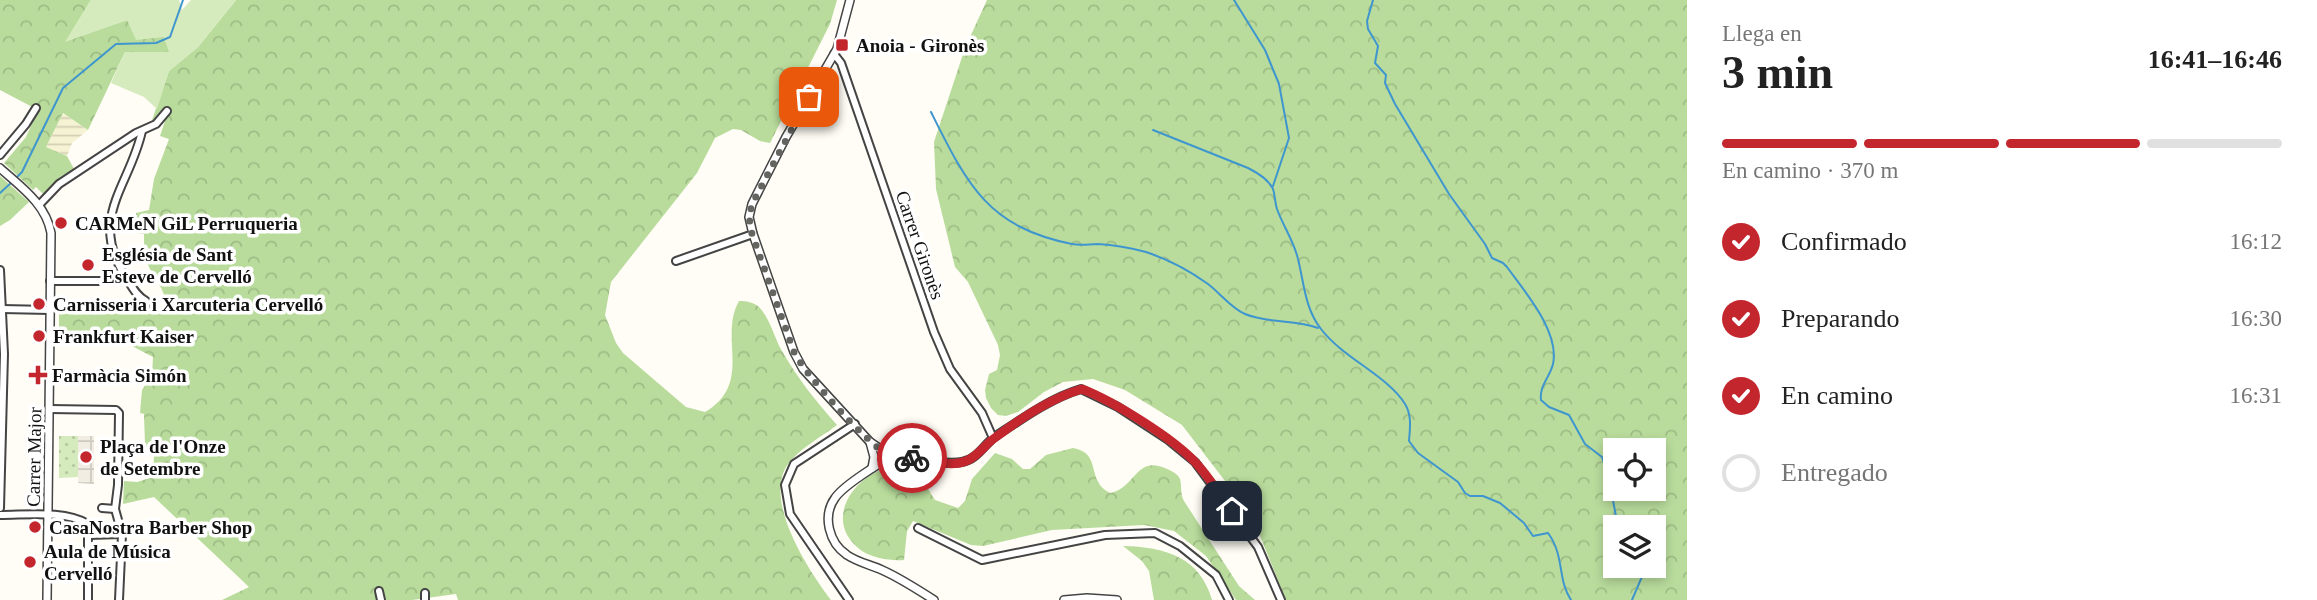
<!DOCTYPE html>
<html lang="es">
<meta charset="utf-8">
<style>
body{margin:0;font-family:Georgia,serif;background:#f6f6f6;color:#222;height:100vh;display:flex;flex-direction:column;font-size:26px;white-space:nowrap}
*{box-sizing:border-box;margin:0}
p{font-size:23px;color:#767676}
.icon{flex:none;width:38px;height:38px;fill:none;stroke:currentColor;stroke-width:2;stroke-linecap:round;stroke-linejoin:round}
.map{position:relative;flex:1;overflow:hidden}
.panel{display:flex;flex-direction:column;background:#fff;width:630px}
.panel>*{flex:none}
.fabs{position:absolute;left:1603px;top:438px;display:grid;gap:14px}
.fabs a{display:grid;place-items:center;width:63px;height:63px;border-radius:0px;background:#fff;box-shadow:0 4px 10px #0003;font-size:35px}
.pin{position:absolute;display:grid;place-items:center;width:60px;height:60px;color:#fff;margin:-30px;border-radius:14px;box-shadow:0 4px 10px #0006}
.courier{position:absolute;display:grid;place-items:center;width:70px;height:70px;margin:-35px;border:5px solid #c4262e;border-radius:50%;background:#fff;color:#222;box-shadow:0 2px 9px #0007}
.overview em{font-style:normal;font-weight:800}
.overview div{display:flex;flex-direction:column-reverse}
.overview{display:flex;align-items:center;justify-content:space-between;height:119px;padding:0 35px}
h1{font-size:46px;font-weight:800;line-height:52px}
.bar{display:grid;grid-template-columns:repeat(4,1fr);gap:10px 7px;align-content:center;height:84px;padding:0 35px}
.bar i{height:9px;border-radius:5px;background:#e0e0e0}
.bar .current{background:#c4262e}
.bar p{grid-column:span 4}
ol{padding:0 35px;list-style:none}
li{display:flex;align-items:center;gap:21px;height:77px}
li p{margin-inline-start:auto}
li .icon{padding:7px;border-radius:50%;background:#c4262e;color:#fff;stroke-width:4}
li:last-child{color:#767676}
li i{width:38px;height:38px;border:4px solid #e0e0e0;border-radius:50%}
main{display:flex;flex:1;min-height:0}
.map>svg:first-child{display:block}
.farmland{fill:url(#farmland-rules)}
.forest{fill:url(#forest-crowns);fill-rule:evenodd}
.park{fill:url(#park-dots)}
.garden{fill:#d5ebbd}
.plaza{fill:url(#plaza-grid)}
.lines{fill:none;stroke-linecap:round;stroke-linejoin:round}
.stream{stroke:#3f96cf;stroke-width:2}
.minor-casing{stroke:#444;stroke-width:10}
.tertiary-casing{stroke:#444;stroke-width:10}
.minor{stroke:#fff;stroke-width:6}
.tertiary{stroke:#fff;stroke-width:7}
.done{stroke:#646461;stroke-width:7;stroke-dasharray:0 12.6}
.route{stroke:#c4262e;stroke-width:9}
.poi-dot{fill:#c4262e;stroke:#fff;stroke-width:2.5}
.labels{text-anchor:middle;dominant-baseline:central;stroke-width:7;stroke-linejoin:round;paint-order:stroke}
.poi-label{font-size:19px;font-weight:bold;fill:#111;stroke:#fff;text-anchor:start}
.street-label{font-size:19px;fill:#111;stroke:#fff}
</style>
<main>
<div class="map">
<svg width="1687" height="600" viewBox="0 0 1687 600">
<defs>
<pattern id="farmland-rules" width="6" height="5" patternUnits="userSpaceOnUse" patternTransform="scale(1.75)"><rect width="6" height="5" fill="#f6f3d4"/><path d="M0 2.5h6" fill="none" stroke="#d2cfb5"/></pattern>
<pattern id="forest-crowns" width="20" height="18" patternUnits="userSpaceOnUse" patternTransform="scale(1.75)"><rect width="20" height="18" fill="#b9dc9c"/><path d="M2 6a3 3 0 1 1 6 0M12 15a3 3 0 1 1 6 0" fill="none" stroke="#9ebc85"/></pattern>
<pattern id="park-dots" width="8" height="8" patternUnits="userSpaceOnUse" patternTransform="scale(1.75)"><rect width="8" height="8" fill="#d5ebbd"/><path d="M2 2h.1M6 6h.1" fill="none" stroke="#b6c8a1" stroke-width="1.8" stroke-linecap="round"/></pattern>
<pattern id="plaza-grid" width="8" height="8" patternUnits="userSpaceOnUse" patternTransform="scale(1.75)"><rect width="8" height="8" fill="#f1ede2"/><path d="M0 4h8M4 0v8" fill="none" stroke="#cecac1"/></pattern>
</defs>
<rect width="100%" height="100%" fill="#fffdf5"/>
<path class="farmland" d="M63,113L88,130L72,143L67,156L46,147Z"/>
<g class="forest">
<path d="M0,0H91L66,41L127,20L164,37L170,52H125L88,130L63,113L46,147L67,156L74,169L60,177L44,195L36,187L33,190L4,163L26,137L38,110L0,90Z"/>
<path d="M236,0H837L830,24L770,143L760,141L741,130L733,129L715,138L697,173L611,282L605,315L616,343L623,353L686,407L705,412C754,383 718,338 739,301C747,301 753,302 759,307C770,318 774,337 782,351C799,380 814,399 837,425C820,438 793,452 784,471C768,508 809,571 831,600H458L456,594L412,600H222L249,587L154,497L123,504L124,481L137,482L153,477L154,456L145,445L144,414L140,413L142,390L152,376L153,357L128,344L95,343C88,328 73,332 59,333V308L166,309C167,289 153,279 147,262C144,253 144,243 144,234L137,233L136,213L149,210L154,179L169,139L160,136L166,118L151,123L169,71L198,47Z"/>
<path d="M987,0H1687V600H1286L1252,516L1182,425L1125,390L1093,379L1063,382L1044,392L1018,412L1006,416L998,415L991,408L986,398L985,390L989,374L997,370L1000,355L998,345L968,282L955,267L936,189L934,142L965,48ZM1615,450H1654V488H1615ZM1615,527H1654V565H1615Z"/>
<path d="M0,176L29,202L10,220L0,226Z"/>
<path d="M1073,448C1103,453 1085,481 1110,493C1136,488 1136,454 1167,469C1172,471 1178,474 1180,479C1182,486 1180,494 1184,501L1239,586L1255,600H1236L1206,556L1174,531L1144,525L1052,530L983,546L971,545L913,521L907,531L904,560C890,561 873,558 862,551C809,513 879,449 916,470L935,500L958,508L965,501L972,479L995,453L1012,459L1023,469H1030L1046,455Z"/>
<path d="M1123,546C1165,547 1200,557 1212,600H1154L1149,571L1142,561Z"/>
</g>
<path class="park" d="M59,436H78V477L59,478Z"/>
<path class="garden" d="M91,0H179L182,10L191,0H236L198,47L169,71L157,109L144,97L111,83L125,52H169L164,37L136,40L127,20L65,42Z"/>
<path class="plaza" d="M78,436H94V484L78,483Z"/>
<g class="lines">
<g class="stream">
<path d="M1234,0L1265,50L1279,84L1289,138L1273,186"/>
<path d="M1373,0L1367,21L1368,29L1378,46L1375,63L1386,75L1385,83L1395,104L1449,194L1485,244L1492,258L1503,263L1507,267C1525,292 1560,332 1553,364C1550,377 1539,386 1541,400L1549,407L1569,415L1585,444L1602,457L1608,474L1618,527"/>
<path d="M931,112C967,184 987,227 1072,244C1081,246 1089,244 1098,244C1114,245 1131,248 1146,252C1167,259 1190,271 1208,284C1220,293 1231,308 1245,314C1269,324 1295,319 1318,328"/>
<path d="M1153,130L1248,168C1256,172 1269,180 1273,189C1275,195 1275,203 1277,209C1283,226 1294,241 1298,259C1304,283 1305,309 1321,329C1343,358 1388,376 1405,404C1412,415 1410,429 1409,441L1418,453L1458,482L1465,493L1470,496H1483L1500,503L1524,523L1533,536L1548,533C1565,556 1557,579 1571,600"/>
<path d="M17,177L22,172L63,88L116,44L156,43L170,37L183,0"/>
<path d="M0,193L13,181"/>
<path d="M1632,600L1647,565"/>
</g>
<defs>
<g id="minor">
<path d="M834,54L841,63L934,332L950,369L982,413L993,438"/>
<path d="M142,131C130,186 88,217 125,276C131,285 136,296 146,301V309"/>
<path d="M0,155L26,124L36,108"/>
<path d="M39,205L59,184L136,133L156,124L167,111"/>
<path d="M676,261L753,234"/>
<path d="M0,270L4,354L0,508"/>
<path d="M50,281H101"/>
<path d="M2,309L50,310"/>
<path d="M50,409L116,410L119,413L118,485L115,509L122,534L119,600"/>
<path d="M892,457C914,457 943,466 962,462C978,459 984,444 996,436C1023,418 1051,398 1081,389L1118,407L1167,439L1195,462L1258,547L1281,600"/>
<path d="M102,508L115,509"/>
<path d="M0,515C28,515 64,510 88,524V600"/>
<path d="M918,528L982,560L1105,535L1155,533L1180,546L1216,575L1229,600"/>
<path d="M88,535L122,534"/>
<path d="M379,591L381,600"/>
<path d="M425,593V600"/>
<path d="M849,600L790,514L785,485L794,464L855,424"/>
</g>
<g id="tertiary">
<path d="M850,0L837,49L786,137L752,204L749,217L753,234L794,352L803,369L870,442L892,457"/>
<path d="M0,168C21,187 46,204 51,233L47,600"/>
<path d="M870,442L874,457L872,468"/>
<path d="M892,457C879,463 843,486 835,498C822,516 829,543 847,555C857,562 871,565 882,570C900,578 917,589 934,600"/>
<path d="M1064,600L1087,598L1117,600"/>
</g>
</defs>
<use href="#minor" class="minor-casing"/>
<use href="#tertiary" class="tertiary-casing"/>
<use href="#minor" class="minor"/>
<use href="#tertiary" class="tertiary"/>
</g>
<g class="lines">
<path class="done" d="M809,97L752,204L749,217L752,234L794,352C804,373 870,448 891,456C897,458 906,457 912,458"/>
<path class="route" d="M912,458C930,459 949,468 966,461C979,456 985,444 996,437C1021,418 1051,398 1082,389C1113,401 1173,438 1196,463C1209,477 1220,495 1232,511"/>
</g>
<g class="poi-dot">
<rect x="835" y="38" width="14" height="14" rx="3.5"/>
<circle cx="61" cy="223" r="7"/>
<circle cx="88" cy="265" r="7"/>
<circle cx="39" cy="304" r="7"/>
<circle cx="39" cy="336" r="7"/>
<path d="M34.5 364.5h7v7h7v7h-7v7h-7v-7h-7v-7h7z"/>
<circle cx="86" cy="457" r="7"/>
<circle cx="35" cy="527" r="7"/>
<circle cx="30" cy="562" r="7"/>
</g>
<g class="labels">
<g class="poi-label">
<text x="856" y="45">Anoia - Gironès</text>
<text x="75" y="223">CARMeN GiL Perruqueria</text>
<text x="102" y="254">Església de Sant<tspan x="102" dy="22">Esteve de Cervelló</tspan></text>
<text x="53" y="304">Carnisseria i Xarcuteria Cervelló</text>
<text x="53" y="336">Frankfurt Kaiser</text>
<text x="52" y="375">Farmàcia Simón</text>
<text x="100" y="446">Plaça de l'Onze<tspan x="100" dy="22">de Setembre</tspan></text>
<text x="49" y="527">CasaNostra Barber Shop</text>
<text x="44" y="551">Aula de Música<tspan x="44" dy="22">Cervelló</tspan></text>
</g>
<g class="street-label">
<text transform="translate(920 245) rotate(71)">Carrer Gironès</text>
<text transform="translate(34 457) rotate(-89)">Carrer Major</text>
</g>
</g>
</svg>
<div class="fabs">
<a><svg class="icon" aria-label="locate" viewBox="0 0 24 24"><circle cx="12" cy="12" r="6"/><path d="M12 2v4M12 18v4M2 12h4M18 12h4"/></svg></a>
<a><svg class="icon" aria-label="layers" viewBox="0 0 24 24"><path d="M12 4l9 5-9 5-9-5zM3 14l9 5 9-5"/></svg></a>
</div>
<div class="pin" style="left:809px;top:97px;background:#ea580c"><svg class="icon" aria-label="bag" viewBox="0 0 24 24"><path d="M5 8h14l-1 12H6zM9 8a3 3 0 0 1 6 0"/></svg></div>
<div class="pin" style="left:1232px;top:511px;background:#1f2937"><svg class="icon" aria-label="home" viewBox="0 0 24 24"><path d="M3 11l9-7 9 7M6 9v11h12V9"/></svg></div>
<div class="courier" style="left:912px;top:458px"><svg class="icon" aria-label="bike" viewBox="0 0 24 24"><circle cx="6" cy="16" r="4"/><circle cx="18" cy="16" r="4"/><path d="M6 16l4-8h5l3 8M10 8l3 8H6M13 5h3"/></svg></div>
</div>
<section class="panel">
<div class="overview"><div><h1>3 min</h1><p>Llega en</p></div><em>16:41–16:46</em></div>
<div class="bar"><i class="current"></i><i class="current"></i><i class="current"></i><i></i><p>En camino · 370 m</p></div>
<ol>
<li><svg class="icon" aria-label="check" viewBox="0 0 24 24"><path d="M5 12l5 5 9-10"/></svg>Confirmado<p>16:12</p></li>
<li><svg class="icon" aria-label="check" viewBox="0 0 24 24"><path d="M5 12l5 5 9-10"/></svg>Preparando<p>16:30</p></li>
<li><svg class="icon" aria-label="check" viewBox="0 0 24 24"><path d="M5 12l5 5 9-10"/></svg>En camino<p>16:31</p></li>
<li><i></i>Entregado</li>
</ol>
</section>
</main>
